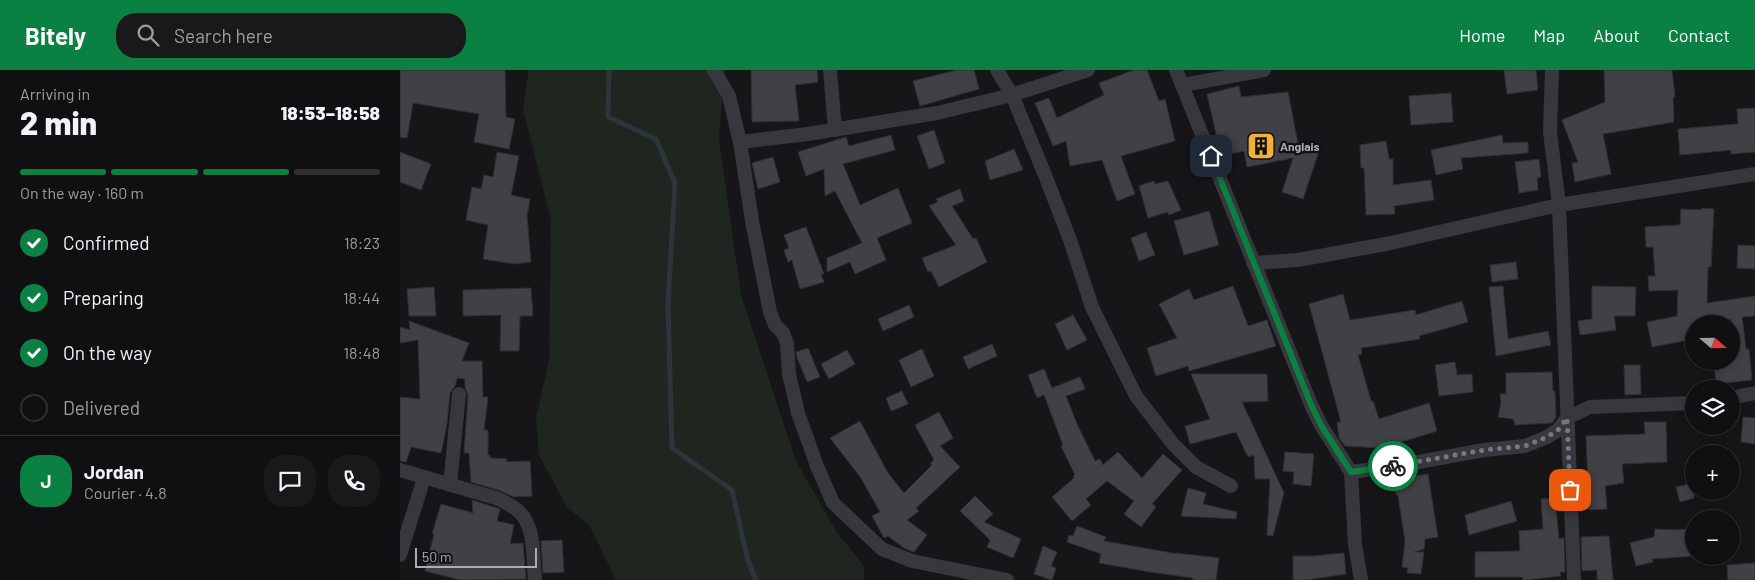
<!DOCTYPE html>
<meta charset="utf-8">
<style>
body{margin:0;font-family:Barlow,sans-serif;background:#19191b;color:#f1f3f6;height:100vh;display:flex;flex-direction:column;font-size:19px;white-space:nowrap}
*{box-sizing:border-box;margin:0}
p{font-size:16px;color:#9c9d9f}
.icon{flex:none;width:28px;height:28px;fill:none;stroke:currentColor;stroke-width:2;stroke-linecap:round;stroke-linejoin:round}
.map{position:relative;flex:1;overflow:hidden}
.drawer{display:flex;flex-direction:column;background:#101012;width:400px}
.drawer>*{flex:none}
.needle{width:32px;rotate:110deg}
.tools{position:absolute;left:1285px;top:245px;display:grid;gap:10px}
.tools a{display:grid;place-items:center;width:55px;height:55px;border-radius:50%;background:#101012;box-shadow:0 2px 8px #0003,0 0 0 1px #303032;font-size:25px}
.scale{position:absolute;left:15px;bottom:12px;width:122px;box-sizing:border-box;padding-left:5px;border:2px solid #a8adb8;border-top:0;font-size:14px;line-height:18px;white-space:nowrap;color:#a8adb8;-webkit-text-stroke:4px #111113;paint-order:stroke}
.pin{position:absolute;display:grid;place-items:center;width:42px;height:42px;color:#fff;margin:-21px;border-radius:10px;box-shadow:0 2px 8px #0006}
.courier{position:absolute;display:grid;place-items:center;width:50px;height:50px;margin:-25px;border:4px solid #0b8043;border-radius:50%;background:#fff;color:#222;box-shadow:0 1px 6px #0007}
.summary em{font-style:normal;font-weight:800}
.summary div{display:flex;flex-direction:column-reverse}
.summary{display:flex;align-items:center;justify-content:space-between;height:85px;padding:0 20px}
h1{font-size:32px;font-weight:800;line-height:38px}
.bar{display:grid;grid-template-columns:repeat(4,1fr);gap:8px 5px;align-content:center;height:60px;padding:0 20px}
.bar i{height:6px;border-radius:4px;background:#303032}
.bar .current{background:#0b8043}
.bar p{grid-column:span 4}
.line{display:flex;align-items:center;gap:12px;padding:0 20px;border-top:1px solid #303032}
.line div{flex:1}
.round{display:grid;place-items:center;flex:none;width:52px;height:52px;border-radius:20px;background:#19191b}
ol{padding:0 20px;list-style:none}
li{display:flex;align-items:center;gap:15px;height:55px}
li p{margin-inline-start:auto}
li .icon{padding:5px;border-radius:50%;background:#0b8043;color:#fff;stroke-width:4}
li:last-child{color:#9c9d9f}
li i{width:28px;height:28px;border:2px solid #303032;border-radius:50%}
header{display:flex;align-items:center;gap:30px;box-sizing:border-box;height:70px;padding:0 25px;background:#0b8043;color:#fff}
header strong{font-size:24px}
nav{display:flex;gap:28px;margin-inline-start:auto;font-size:18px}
.search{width:350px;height:45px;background:#19191b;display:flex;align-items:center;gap:12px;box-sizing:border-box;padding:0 18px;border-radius:20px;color:#9c9d9f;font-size:19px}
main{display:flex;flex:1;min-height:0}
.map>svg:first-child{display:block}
.green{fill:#1e261f}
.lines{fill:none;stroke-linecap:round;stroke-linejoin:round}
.stream{stroke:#2c353c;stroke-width:5}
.building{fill:#404145;stroke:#303034}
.street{stroke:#37383d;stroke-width:14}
.done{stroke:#757880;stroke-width:5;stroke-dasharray:0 9}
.route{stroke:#0b8043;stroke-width:6}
.labels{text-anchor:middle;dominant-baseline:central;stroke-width:4.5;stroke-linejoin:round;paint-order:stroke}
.poi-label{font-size:12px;font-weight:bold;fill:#a8adb8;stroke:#111113;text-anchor:start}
</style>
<header>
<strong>Bitely</strong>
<div class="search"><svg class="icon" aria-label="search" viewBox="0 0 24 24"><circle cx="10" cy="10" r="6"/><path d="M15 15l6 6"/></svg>Search here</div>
<nav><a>Home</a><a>Map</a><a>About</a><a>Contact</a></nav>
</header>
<main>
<section class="drawer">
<div class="summary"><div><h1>2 min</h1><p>Arriving in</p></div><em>18:53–18:58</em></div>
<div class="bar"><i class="current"></i><i class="current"></i><i class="current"></i><i></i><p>On the way · 160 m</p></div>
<ol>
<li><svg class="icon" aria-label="check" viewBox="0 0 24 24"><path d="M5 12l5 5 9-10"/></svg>Confirmed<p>18:23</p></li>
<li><svg class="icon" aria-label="check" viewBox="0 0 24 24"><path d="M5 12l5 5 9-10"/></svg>Preparing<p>18:44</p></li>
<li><svg class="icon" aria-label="check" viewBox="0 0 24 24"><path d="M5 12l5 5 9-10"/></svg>On the way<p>18:48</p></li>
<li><i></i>Delivered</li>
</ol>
<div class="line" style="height:90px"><b class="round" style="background:#0b8043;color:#fff">J</b><div><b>Jordan</b><p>Courier · 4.8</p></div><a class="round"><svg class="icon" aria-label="chat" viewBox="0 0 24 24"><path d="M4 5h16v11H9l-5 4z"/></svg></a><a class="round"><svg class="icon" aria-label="phone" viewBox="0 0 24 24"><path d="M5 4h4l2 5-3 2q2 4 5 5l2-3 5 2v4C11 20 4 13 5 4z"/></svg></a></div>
</section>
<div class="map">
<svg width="1355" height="510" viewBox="0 0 1355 510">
<rect width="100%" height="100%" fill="#161618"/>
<path class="green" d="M129,0H325L319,69L341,225L396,391L436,461L464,496V510H216L189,455L167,437L139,385L136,348L149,290L151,150L123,39Z"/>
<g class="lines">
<path class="stream" d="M209,0L208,47L256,69L275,113L268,233L272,378L332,420L348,491L356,510"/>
</g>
<g class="building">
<path d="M0,0H105L106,47L115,49L109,79L74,72L79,44L13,33L7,68L0,67Z"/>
<path d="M351,0H417L418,12L395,15L399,51L352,52Z"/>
<path d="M557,0H574L579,19L520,36L513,11Z"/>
<path d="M734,0H747L759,31L765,29L775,71L721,86L735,124L717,131L702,90L670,96L666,71L653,76L635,33L649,28L657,48L704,25L699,13Z"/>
<path d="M1104,0H1136L1138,20L1107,24Z"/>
<path d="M1204,0H1272L1275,27H1273L1274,52L1203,64L1211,104L1175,112L1172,93L1178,92L1162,50L1205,32Z"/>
<path d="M839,16L841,27L888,22L900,84L919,81L903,129L882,122L893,88L847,97L844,81L824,85L821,67L817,68L807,24Z"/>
<path d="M1051,23L1053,52L1011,55L1009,26Z"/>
<path d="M1355,38V82L1331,84V80L1280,85L1278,59L1338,54L1337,39Z"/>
<path d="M534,60L545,93L529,99L517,66Z"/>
<path d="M491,65L495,80L443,94L460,135L498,118L512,153L477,168L486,190L455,204L450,192L427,202V188L462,173L435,121L425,126L424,99L406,106L398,82L446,67L449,76Z"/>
<path d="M1102,65L1103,73L1128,72V83L1061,88L1063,99L1036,105L1031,80Z"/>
<path d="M986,71L989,89H993V115L1031,110L1034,130L994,136L995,144L966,145L964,98H961L960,75Z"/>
<path d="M614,79L623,100L590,110L585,91Z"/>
<path d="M0,82L31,94L21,120L0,112Z"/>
<path d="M97,82L119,86L111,125L130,129L127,146L131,192L114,194L83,189L88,155L66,150L72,117L81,119L84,105L93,107Z"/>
<path d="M373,87L380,112L358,119L352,93Z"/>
<path d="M1139,89L1141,107L1137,108L1138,120L1119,123L1115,92Z"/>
<path d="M754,111L755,114L768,111L781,140L769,145L768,142L748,148L739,116Z"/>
<path d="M560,119L564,131L552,136L573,169L576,168L587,192L539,217L531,201L528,202L522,188L556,175L529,136L538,132L536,129Z"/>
<path d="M1302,138L1314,139L1311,197H1308L1307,233L1355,226V246L1342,247L1346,279H1349L1352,310L1316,314L1314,291H1331V249L1294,254V269L1252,277L1247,252L1277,246L1278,220L1249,221L1248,206H1255L1253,177H1246L1245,157L1280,155L1281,139L1302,140Z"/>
<path d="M809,141L819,175L784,185L774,151Z"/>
<path d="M406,157L424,204H421L424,212L400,219L392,190L388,192L384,180L389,178L384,165Z"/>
<path d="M746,162L755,185L739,191L731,168Z"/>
<path d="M1338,175L1355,176V199L1337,198Z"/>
<path d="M1116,192L1118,209L1092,212L1090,195Z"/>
<path d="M833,216L848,256L867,250L876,276L789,301L788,296L756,306L747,278L777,268L759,234L789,219L794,230Z"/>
<path d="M1103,216L1108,269L1148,261L1151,275L1096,286L1089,217Z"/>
<path d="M1192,216L1236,217L1235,246H1214L1216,260L1180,265L1178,251L1192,249Z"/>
<path d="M34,217L36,246H9L7,219Z"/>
<path d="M131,218L133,246H120L119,281H100L101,245L63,246V220Z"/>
<path d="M943,224L950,250L1015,240L1016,245L1062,231L1068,252L1019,266L1020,269L961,278L962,284L958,285L971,331H973L979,349L1029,333L1037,361L982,378L945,376L939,368L937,352H941L909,234Z"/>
<path d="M509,235L514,247L483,261L478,249Z"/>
<path d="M673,245L687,270L667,280L655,254Z"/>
<path d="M9,251L69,273L62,291H82L83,327H88L84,360H88V385H90V388L107,389L106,392L130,391L132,426L114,427L101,421L71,412L69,383H64L68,325L65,318V309L57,308L55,316L50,323L47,354L41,383L11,377L6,392L0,391V327L20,329L18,270L0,273V257L10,260Z"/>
<path d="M592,274L597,286L568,299L563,287Z"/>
<path d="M408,278L420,307L407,312L397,287L396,282Z"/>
<path d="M522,279L534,306L511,317L499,290Z"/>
<path d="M447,280L455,294L429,309L421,294Z"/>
<path d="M1055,292L1057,305L1072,304L1073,322L1039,326L1035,295Z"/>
<path d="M1224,295H1240L1241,324L1225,325Z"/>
<path d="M644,299L652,318L680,307L685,319L666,326L677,354L695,391L700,389L703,395L718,382L742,408L763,384L782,400L752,434L756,437L741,457L724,444L734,431L707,411L686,429L691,435L672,451L652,427L674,408L673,407L675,405L661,376L663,375L644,325L637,328L628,305Z"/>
<path d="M1152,302L1153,321H1155L1156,347L1152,353L1115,355L1113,349L1098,347L1101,333L1100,324H1106V303Z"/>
<path d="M791,304H867L868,331L842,332L884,423L873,466L867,465L870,409H855L854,385L848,387L836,362L790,374L785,356L810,349Z"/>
<path d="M502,321L508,334L491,341L486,328Z"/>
<path d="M539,342L553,368L540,376L560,397L516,438L519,441L507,450L527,465L514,482L504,478L488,466L484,468L472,446L480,442L461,408L430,368L460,351L488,403L504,423L532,395L530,394L534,390L515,355Z"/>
<path d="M1343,347L1355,348V374L1341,372Z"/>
<path d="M1244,352H1266L1267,392L1222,394L1224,413L1205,416L1207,439L1189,440L1186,366L1245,364Z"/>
<path d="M885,382L914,384L911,416L893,414L894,402L883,401Z"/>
<path d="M1028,404L1038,467L1025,469L1024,479L1014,482H1024L1021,504L1007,503L1008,498L1002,497L1005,471L998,425H996L994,409Z"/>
<path d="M1294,413V428L1280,432L1276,417Z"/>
<path d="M788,418L806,423L803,434L837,442L836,449L781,446Z"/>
<path d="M575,426L593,444L584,452L621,469L613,488L587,477L590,470L560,441Z"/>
<path d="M1155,428L1159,469L1164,468L1165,502H1160L1161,506L1123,510V507H1075V482L1120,481L1119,461L1143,459L1141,429Z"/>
<path d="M72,430L100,439L97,451L114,455L110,474L123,473L126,509L61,510L25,501L34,464H32L41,434L73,443Z"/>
<path d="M1111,431L1117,451L1069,465L1065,445Z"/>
<path d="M677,456L706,467L704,471L778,484L776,483L819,488L816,510H793V508L750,502L699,493L701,484L667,472L669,465L673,466Z"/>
<path d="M1255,459L1273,460L1294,459V486L1252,489L1253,492L1236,496L1230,473L1254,467Z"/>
<path d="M1209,466L1213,510H1197V500L1182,501L1181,467Z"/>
<path d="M162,470L164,502L143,503L141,471Z"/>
<path d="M643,476L657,482L651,496L656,498L652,510L634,504Z"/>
<path d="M944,483L946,504L906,510H893V486H913Z"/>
<path d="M1355,493V510H1328L1327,495Z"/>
</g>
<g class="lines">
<g class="street">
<path d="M314,0L329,26L340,72"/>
<path d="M430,0L435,60"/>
<path d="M597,0L612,25L645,105L670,170L692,237L736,326L773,374L796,397L831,416"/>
<path d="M776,0L912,337L922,357L951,402L955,474L961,510"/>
<path d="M1152,0L1150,62L1159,135L1174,510"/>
<path d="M783,15L864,0"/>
<path d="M853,193L898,190L986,174L1159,135L1355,104"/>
<path d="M1331,328L1355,323"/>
<path d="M0,400L99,429C108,434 121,440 126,451C135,468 133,492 135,510"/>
<path d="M951,402L1002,395L1084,380L1125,376L1147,367L1158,360L1167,348L1190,337L1294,333"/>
<path d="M50,415L59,324"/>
<path d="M0,485L24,408"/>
<path d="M607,510L512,491L482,479L433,433L417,396L398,343L389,304L387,273L383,263L375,255L370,242L352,151L340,72L408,64L537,43L612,25L688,0"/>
</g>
</g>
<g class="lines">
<path class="done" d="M993,396L1084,380L1125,376L1147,367L1158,360L1167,348L1170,420"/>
<path class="route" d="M811,86L912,337L922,357L951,402L993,396"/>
</g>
<defs>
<symbol id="building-square" viewBox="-11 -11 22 22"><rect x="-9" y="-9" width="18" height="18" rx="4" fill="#f2b134" stroke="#111113"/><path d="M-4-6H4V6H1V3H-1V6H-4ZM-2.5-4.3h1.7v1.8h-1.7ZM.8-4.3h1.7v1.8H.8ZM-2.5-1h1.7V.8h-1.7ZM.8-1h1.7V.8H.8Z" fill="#111"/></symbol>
</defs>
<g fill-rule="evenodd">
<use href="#building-square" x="845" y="60" width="32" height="32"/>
</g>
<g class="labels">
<g class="poi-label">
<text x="880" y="76">Anglais</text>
</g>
</g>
</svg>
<div class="tools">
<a><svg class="needle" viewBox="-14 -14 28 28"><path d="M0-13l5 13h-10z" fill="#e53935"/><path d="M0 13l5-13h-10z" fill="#9c9d9f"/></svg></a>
<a><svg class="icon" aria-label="layers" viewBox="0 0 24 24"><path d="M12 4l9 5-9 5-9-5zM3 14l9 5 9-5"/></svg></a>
<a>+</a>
<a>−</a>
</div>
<div class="scale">50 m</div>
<div class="pin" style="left:1170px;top:420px;background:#ea580c"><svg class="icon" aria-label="bag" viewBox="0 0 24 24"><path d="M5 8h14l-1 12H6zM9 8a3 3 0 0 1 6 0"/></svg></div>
<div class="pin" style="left:811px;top:86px;background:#1f2937"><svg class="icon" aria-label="home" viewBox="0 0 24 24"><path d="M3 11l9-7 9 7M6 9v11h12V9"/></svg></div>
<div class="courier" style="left:993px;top:396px"><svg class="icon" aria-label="bike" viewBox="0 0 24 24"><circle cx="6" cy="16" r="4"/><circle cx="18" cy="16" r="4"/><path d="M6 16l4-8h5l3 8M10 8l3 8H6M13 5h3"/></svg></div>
</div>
</main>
